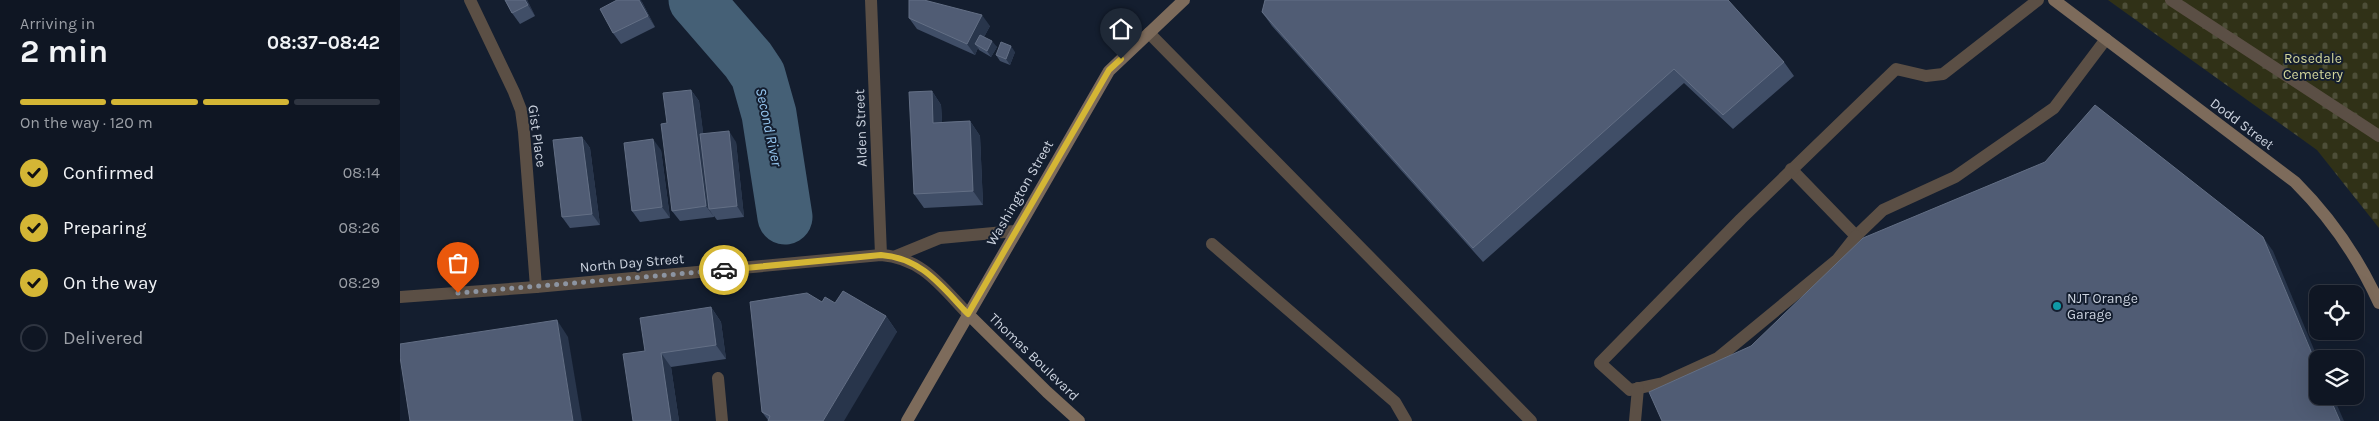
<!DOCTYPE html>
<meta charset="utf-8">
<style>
body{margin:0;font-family:Karla,sans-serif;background:#181f2b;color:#f1f3f6;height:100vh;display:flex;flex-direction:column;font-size:19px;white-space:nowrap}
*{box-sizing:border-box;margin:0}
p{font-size:16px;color:#9b9fa6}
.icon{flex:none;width:28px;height:28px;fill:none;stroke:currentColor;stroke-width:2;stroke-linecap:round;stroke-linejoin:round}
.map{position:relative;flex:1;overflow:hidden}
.details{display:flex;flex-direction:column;background:#0f1623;width:400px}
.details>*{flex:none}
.fabs{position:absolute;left:1909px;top:285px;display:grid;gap:10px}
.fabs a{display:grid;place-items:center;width:55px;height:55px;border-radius:10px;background:#0f1623;box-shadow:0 5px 20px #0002,0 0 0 1px #2f3541;font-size:25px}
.pin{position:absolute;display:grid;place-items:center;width:42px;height:42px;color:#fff;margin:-51px -21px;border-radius:50% 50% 50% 0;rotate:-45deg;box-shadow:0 0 5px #0007}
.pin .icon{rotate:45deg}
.courier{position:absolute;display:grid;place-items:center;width:50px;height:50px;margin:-25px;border:4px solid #d4b635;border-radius:50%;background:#fff;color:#222;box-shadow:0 1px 6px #0007}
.head em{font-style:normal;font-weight:700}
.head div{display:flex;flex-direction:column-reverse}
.head{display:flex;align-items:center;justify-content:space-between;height:85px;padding:0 20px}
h1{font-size:32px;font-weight:700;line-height:38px}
.bar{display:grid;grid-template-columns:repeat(4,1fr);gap:8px 5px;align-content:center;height:60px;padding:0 20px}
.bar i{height:6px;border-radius:4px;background:#2f3541}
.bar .active{background:#d4b635}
.bar p{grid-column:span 4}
ol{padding:0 20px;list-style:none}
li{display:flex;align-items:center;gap:15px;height:55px}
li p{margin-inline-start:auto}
li .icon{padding:5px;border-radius:50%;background:#d4b635;color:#111;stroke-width:4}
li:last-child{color:#9b9fa6}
li i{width:28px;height:28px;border:2px solid #2f3541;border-radius:50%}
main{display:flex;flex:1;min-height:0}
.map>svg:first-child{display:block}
.cemetery{fill:url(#cemetery-stones)}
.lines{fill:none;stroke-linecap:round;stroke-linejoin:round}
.river{stroke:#456076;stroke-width:55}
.lane{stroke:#5b4f45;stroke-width:12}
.street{stroke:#5b4f45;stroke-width:12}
.secondary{stroke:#7d6b5b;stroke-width:12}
.wall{fill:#404e67}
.shaded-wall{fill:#28354b}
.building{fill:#505c74;stroke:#636f85}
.done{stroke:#8c94a1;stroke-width:5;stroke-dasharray:0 9}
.route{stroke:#d4b635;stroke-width:6}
.culture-dot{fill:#0f9aa8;stroke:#141e2f;stroke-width:2}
.labels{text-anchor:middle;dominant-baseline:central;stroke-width:4;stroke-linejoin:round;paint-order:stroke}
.park-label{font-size:14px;fill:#d3d69b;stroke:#141e2f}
.street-label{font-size:14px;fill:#ccd3df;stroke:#141e2f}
.poi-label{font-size:14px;fill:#ccd3df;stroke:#141e2f;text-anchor:start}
.water-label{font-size:15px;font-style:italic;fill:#94c5ef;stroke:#141e2f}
</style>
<main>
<section class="details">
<div class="head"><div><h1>2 min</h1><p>Arriving in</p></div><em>08:37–08:42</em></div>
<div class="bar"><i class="active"></i><i class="active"></i><i class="active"></i><i></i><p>On the way · 120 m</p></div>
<ol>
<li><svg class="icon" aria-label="check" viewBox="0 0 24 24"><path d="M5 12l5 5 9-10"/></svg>Confirmed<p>08:14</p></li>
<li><svg class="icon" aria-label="check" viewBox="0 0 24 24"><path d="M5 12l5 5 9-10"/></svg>Preparing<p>08:26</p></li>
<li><svg class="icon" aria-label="check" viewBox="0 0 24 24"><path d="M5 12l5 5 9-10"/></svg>On the way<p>08:29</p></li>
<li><i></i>Delivered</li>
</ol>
</section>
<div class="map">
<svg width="1979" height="421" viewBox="0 0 1979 421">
<defs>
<pattern id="cemetery-stones" width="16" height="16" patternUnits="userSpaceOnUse" patternTransform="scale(1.25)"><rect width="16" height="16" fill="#303117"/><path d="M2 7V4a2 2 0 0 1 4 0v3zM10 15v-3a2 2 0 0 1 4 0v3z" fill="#4d4e38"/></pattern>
</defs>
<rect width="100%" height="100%" fill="#141e2f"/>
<path class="cemetery" d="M1708,0H1979V228L1917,150Z"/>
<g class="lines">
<path class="river" d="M296,0L348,60L358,75L369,114L385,217"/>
<g class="lane">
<path d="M1771,0L1979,136"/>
<path d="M749,33L1131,421"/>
<path d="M1391,169L1456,236L1483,210L1555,177L1654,108L1706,39"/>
<path d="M1456,236L1437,260L1318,358L1263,383L1230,390L1200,363L1341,219L1496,69L1526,76L1543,74L1638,0"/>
<path d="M812,244L995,402L1006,421"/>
<path d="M318,378L322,421"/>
<path d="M1235,421L1238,388"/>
</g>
<g class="street">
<path d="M70,0L114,92L121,110L124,132L136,287"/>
<path d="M471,0L481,255"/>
<path d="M496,256L540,238L615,231"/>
<path d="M0,297L136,287L481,255C522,258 541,286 567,313"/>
</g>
<g class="secondary">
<path d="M1654,0L1895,182C1931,218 1958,257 1979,303"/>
<path d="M567,313L647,392L679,421"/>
<path d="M507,421L709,71L784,0"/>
</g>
</g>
<g class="wall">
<path d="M105,0H127L135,16L120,24L112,13Z"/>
<path d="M242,2L255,27L221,44L213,33Z"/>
<path d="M862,12L1384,62L1394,76L1333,129L1284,83L1083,262L872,26Z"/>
<path d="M509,18L590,26L584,37L597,47L591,57L579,50L578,48L575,55L517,29Z"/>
<path d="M615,52L610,65L600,61L596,55Z"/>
<path d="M291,90L299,101L303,133L336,142L344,217L317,220L314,216V217L280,221L272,211L267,123Z"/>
<path d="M532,91L541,105L542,122L570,121L580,136L583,205L524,208L514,194Z"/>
<path d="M182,137L190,148L200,225L170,228L162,217Z"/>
<path d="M261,150L270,218L240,222L232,211Z"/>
<path d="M422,302L435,303L486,316L497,332L368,420L362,412Z"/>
<path d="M311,307L321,322L326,359L271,367L279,421H233L245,351Z"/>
</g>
<g class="shaded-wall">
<path d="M125,0H127L135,16L128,5Z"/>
<path d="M239,0H241L242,2L255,27L248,16Z"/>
<path d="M582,15L590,26L579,46L575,44L578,48L575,55L567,44Z"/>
<path d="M592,41L597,47L591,57L587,51Z"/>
<path d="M611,46L615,52L610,65L606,59Z"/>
<path d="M291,90L299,101L313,208L309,209L314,217L306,206Z"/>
<path d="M532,91L541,105L543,137L533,123Z"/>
<path d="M570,121L580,136L583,205L573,191Z"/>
<path d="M329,131L336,142L344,217L337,206Z"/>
<path d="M182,137L190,148L200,225L192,214Z"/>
<path d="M253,139L261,150L270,218L262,207Z"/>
<path d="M1863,237L1873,251L1918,359V368Z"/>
<path d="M311,307L321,322L326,359L316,345Z"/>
<path d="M486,316L497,332L444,421H423Z"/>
<path d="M157,320L168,337L182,421H173Z"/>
<path d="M261,353L271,367L279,421H271Z"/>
<path d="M1929,396H1933L1944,421H1940Z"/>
</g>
<g class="building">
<path d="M105,0H125L128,5L112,13Z"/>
<path d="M217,0H239L248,16L213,33L200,9Z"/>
<path d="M509,0H524L582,15L567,44L509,18Z"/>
<path d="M865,0H1328L1384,62L1323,115L1274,69L1073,248L862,12Z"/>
<path d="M580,35L592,41L587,51L575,44Z"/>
<path d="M601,42L611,46L606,59L596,55Z"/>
<path d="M291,90L306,206L272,211L261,124L267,123L263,93Z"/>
<path d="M532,91L533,123L570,121L573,191L514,194L509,92Z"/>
<path d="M1695,105L1863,237L1918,368V396H1929L1940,421H1262L1249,392L1351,346L1463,238L1645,162Z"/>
<path d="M329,131L337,206L309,209L300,134Z"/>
<path d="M182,137L192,214L162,217L153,140Z"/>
<path d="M253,139L262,207L232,211L224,143Z"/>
<path d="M443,291L486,316L423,421H368L370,416L362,412L350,302L407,293L422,302L425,297L435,303Z"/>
<path d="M311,307L316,345L261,353L271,421H233L223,354L245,351L240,318Z"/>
<path d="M157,320L173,421H10L0,357V344Z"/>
</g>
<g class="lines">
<path class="done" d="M58,293L324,270"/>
<path class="route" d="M324,270L481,255C522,258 541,286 568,314L709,70L721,59"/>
</g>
<circle class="culture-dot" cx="1657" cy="306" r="5"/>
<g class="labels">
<g class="park-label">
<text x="1913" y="58">Rosedale<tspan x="1913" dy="16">Cemetery</tspan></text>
</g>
<g class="street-label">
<text transform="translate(1842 124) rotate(37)">Dodd Street</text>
<text transform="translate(461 128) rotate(-92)">Alden Street</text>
<text transform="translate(137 136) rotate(82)">Gist Place</text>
<text transform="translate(620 193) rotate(-60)">Washington Street</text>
<text transform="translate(232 263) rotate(-5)">North Day Street</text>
<text transform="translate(634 357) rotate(44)">Thomas Boulevard</text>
</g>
<g class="poi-label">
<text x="1667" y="298">NJT Orange<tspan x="1667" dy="16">Garage</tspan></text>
</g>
<g class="water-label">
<text transform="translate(369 127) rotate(78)">Second River</text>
</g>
</g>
</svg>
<div class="fabs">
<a><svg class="icon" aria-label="locate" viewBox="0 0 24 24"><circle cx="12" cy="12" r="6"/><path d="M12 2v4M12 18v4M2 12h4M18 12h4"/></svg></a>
<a><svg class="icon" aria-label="layers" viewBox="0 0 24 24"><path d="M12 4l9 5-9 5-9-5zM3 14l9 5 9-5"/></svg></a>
</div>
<div class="pin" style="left:58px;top:293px;background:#ea580c"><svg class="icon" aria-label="bag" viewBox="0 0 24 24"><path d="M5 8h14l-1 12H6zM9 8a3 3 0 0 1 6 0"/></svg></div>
<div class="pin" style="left:721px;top:59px;background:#1f2937"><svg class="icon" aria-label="home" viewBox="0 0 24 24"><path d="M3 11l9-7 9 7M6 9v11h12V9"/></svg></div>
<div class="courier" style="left:324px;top:270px"><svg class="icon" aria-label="car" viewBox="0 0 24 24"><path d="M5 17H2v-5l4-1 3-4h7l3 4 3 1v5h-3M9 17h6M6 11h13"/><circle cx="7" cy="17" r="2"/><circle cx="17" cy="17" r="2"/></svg></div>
</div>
</main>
